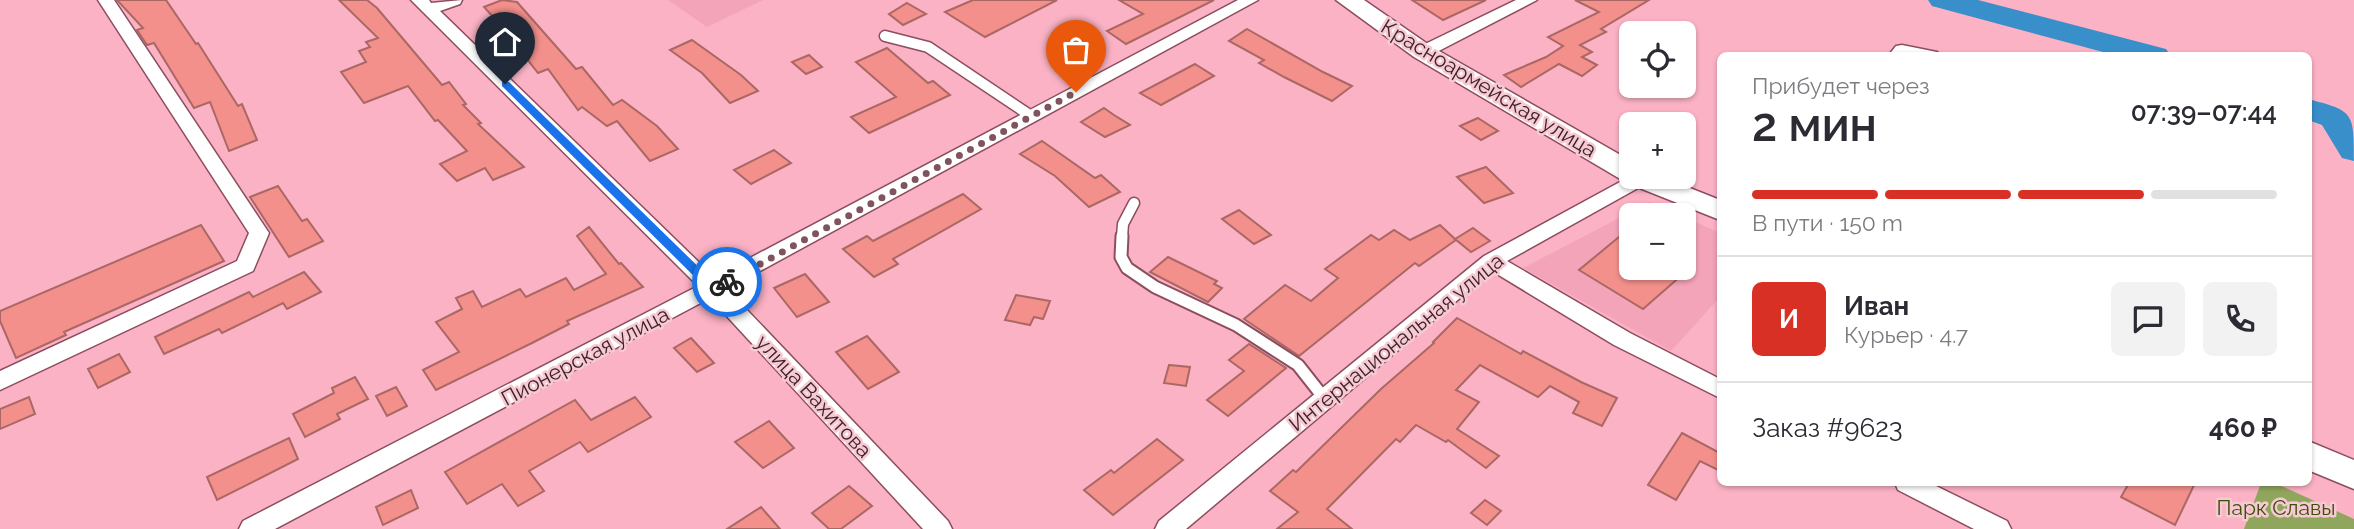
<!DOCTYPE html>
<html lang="ru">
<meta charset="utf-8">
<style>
body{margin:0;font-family:Raleway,sans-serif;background:#f2f2f3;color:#2b2b33;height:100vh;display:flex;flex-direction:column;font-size:26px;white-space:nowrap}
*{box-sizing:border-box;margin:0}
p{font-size:23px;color:#7c7c81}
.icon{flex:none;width:38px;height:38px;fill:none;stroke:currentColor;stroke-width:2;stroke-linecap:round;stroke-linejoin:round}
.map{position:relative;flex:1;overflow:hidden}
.sheet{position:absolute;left:1717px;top:52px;width:595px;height:434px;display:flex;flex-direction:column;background:#fff;border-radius:10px;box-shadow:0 2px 5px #0004}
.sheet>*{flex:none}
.fabs{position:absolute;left:1619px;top:21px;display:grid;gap:14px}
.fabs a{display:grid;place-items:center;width:77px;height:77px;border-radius:10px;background:#fff;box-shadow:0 2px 5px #0004;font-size:35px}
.pin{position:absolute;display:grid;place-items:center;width:60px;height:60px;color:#fff;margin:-72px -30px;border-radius:50% 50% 50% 0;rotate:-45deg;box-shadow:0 0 7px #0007}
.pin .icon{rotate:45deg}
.courier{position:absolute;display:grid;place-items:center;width:70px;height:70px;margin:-35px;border:5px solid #1a73e8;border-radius:50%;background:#fff;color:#222;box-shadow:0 2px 9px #0007}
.summary em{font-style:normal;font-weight:600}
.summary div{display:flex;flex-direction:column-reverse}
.summary{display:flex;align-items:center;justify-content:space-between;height:119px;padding:0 35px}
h1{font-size:46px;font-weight:600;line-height:52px}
.bar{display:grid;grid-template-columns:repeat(4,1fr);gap:10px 7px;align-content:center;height:84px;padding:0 35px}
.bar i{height:9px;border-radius:5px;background:#e1e1e2}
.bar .active{background:#d93025}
.bar p{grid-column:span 4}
.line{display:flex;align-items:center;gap:18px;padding:0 35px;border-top:2px solid #e1e1e2}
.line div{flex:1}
.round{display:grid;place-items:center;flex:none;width:74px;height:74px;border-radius:10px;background:#f2f2f3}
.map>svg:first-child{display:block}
.built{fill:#f3a4b8}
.green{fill:#90a65d}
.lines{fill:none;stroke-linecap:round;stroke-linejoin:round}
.river{fill:#398fca;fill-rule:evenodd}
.building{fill:#f3908c;stroke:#aa6764;stroke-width:2}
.service-far1-casing{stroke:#8c4d5f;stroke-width:13}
.service-casing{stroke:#8c4d5f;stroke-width:15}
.minor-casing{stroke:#8c4d5f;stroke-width:3}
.secondary-casing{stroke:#8c4d5f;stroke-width:3}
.service-far1{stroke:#fff;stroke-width:10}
.service{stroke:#fff;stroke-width:11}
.minor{fill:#fff;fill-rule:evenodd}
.secondary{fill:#fff;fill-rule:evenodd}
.route{fill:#1a73e8}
.done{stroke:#80545f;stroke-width:7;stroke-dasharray:0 12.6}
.labels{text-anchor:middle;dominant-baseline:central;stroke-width:5;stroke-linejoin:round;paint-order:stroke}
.street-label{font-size:21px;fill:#3d2229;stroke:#f6c9d3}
.park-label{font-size:21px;fill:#3e4e0a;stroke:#f6c9d3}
</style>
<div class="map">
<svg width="2354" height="529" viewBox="0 0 2354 529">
<rect width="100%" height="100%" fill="#fbb2c4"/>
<g class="built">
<path d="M668,0H763L707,27Z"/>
<path d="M1650,202L1680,215H1631V268H1684V217L1720,233V297L1671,351L1523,268Z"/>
</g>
<path class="green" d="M2261,483H2275L2354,519V529H2244Z"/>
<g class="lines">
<g class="river">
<path d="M1928,0H1978L2166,49L2171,56H2118L1932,6Z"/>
<path d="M2308,99C2354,111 2354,112 2354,161L2342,158L2322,125L2308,120Z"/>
</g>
</g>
<g class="building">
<path d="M117,0H166L196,44L198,43L238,106L242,104L257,140L229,151L210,102L194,108L154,43L147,45L137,30L143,28Z"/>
<path d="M339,0H367L377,8L442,85L449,82L466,104L463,105L481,123L478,124L524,167L493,180L485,168L457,181L440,164L467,151L438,120L435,121L408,86L364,103L341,72L366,62L359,51L370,47L366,42L378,38Z"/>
<path d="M502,0L517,2L576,69L582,67L613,105L622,100L657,126L678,149L650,161L617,121L607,126L582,107L578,110L548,69L538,73L520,50L522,49L484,7Z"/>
<path d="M973,0H1057L985,37L945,12Z"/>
<path d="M1119,0H1214L1126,44L1107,31L1143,14Z"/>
<path d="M1412,0H1486L1443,20Z"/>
<path d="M1575,0H1649L1601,29L1606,32L1580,45L1592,52L1582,57L1597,65L1582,76L1559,64L1521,87L1504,75L1546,57L1563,46L1548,37L1599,12Z"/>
<path d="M907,3L926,14L903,25L889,14Z"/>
<path d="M1247,29L1323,72L1352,86L1332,101L1284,77L1259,63L1264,60L1229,41Z"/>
<path d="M692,40L741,75L758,91L730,103L702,73L670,50Z"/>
<path d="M887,48L928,83L933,81L950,95L869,133L851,117L896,97L856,62Z"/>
<path d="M809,55L822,67L806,74L792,62Z"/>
<path d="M1195,64L1214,76L1161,105L1140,93Z"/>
<path d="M1104,108L1114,115L1130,125L1105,137L1081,122Z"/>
<path d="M1478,118L1498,131L1481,140L1460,126Z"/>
<path d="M1042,141L1095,178L1101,175L1120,192L1089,207L1055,176L1020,154Z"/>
<path d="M774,150L791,163L751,184L734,170Z"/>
<path d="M1486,167L1513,193L1484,203L1457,177Z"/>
<path d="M278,186L302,221L307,219L323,241L289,257L250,197Z"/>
<path d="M963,194L981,209L893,259L898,264L874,277L843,249L867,236L873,241Z"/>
<path d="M1239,210L1271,235L1254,244L1222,219Z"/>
<path d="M201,225L224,261L64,332L66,335L16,358L0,321V311Z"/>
<path d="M1440,225L1456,240L1419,266L1415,263L1299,356L1244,319L1285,285L1311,301L1338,278L1325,269L1371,235L1379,240L1394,230L1410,240Z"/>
<path d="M589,227L619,264L621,263L643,287L567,321L569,324L532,343L436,390L423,370L459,352L436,322L462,309L456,298L473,291L482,307L520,289L526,297L566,278L574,290L606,274L577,236Z"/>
<path d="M1473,228L1490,241L1471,252L1455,239Z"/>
<path d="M1619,237L1631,244V268H1690L1643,309L1579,270Z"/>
<path d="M1168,257L1217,281L1214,284L1222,288L1208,302L1150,272Z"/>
<path d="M304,272L321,292L287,309L283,303L222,333L219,329L164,354L155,337L249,292L253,297Z"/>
<path d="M805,274L829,302L797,317L774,288Z"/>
<path d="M1016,295L1050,301L1043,319L1034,317L1030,325L1005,320Z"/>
<path d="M1457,318L1521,354L1523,351L1581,382L1617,398L1602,426L1573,413L1579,402L1550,386L1538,397L1480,365L1456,390L1479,402L1457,429L1499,456L1486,468L1448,440L1446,442L1416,425L1400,442L1396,439L1327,509L1352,529H1277L1298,512L1270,491L1293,470L1296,472L1381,389L1434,343L1433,342Z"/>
<path d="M867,336L899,372L868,389L836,352Z"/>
<path d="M691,338L714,363L697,372L674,348Z"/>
<path d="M1249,344L1286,368L1228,416L1207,400L1244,371L1229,360Z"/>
<path d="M119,354L130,372L98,388L88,369Z"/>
<path d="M1169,365L1190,367L1186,386L1164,383Z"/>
<path d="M355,377L368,399L337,414L340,419L305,437L293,414L334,393L332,388Z"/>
<path d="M396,387L407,406L387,416L376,396Z"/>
<path d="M29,397L35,414L0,429V409Z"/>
<path d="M635,397L651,417L588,452L580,442L529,471L544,491L518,506L502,484L467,504L445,472L575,400L591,420Z"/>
<path d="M769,421L794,448L763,468L735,442Z"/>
<path d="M1682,433L1720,453V471L1700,461L1676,500L1648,485Z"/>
<path d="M289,438L298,459L217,500L207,477Z"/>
<path d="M1157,439L1183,460L1113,515L1084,490L1111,470L1114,473Z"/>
<path d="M2129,483H2195L2175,525L2121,497Z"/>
<path d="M849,486L872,506L841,529H829L812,513Z"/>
<path d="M411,490L418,508L383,525L376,507Z"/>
<path d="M1485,500L1501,511L1487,525L1471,513Z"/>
<path d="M761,507L780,529H727Z"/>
</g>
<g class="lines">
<defs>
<g id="service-far1">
<path d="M885,36L928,47L1031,116"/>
<path d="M1122,237L1123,224L1134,203"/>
</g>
<path id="service" d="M1122,236L1121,257L1127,268L1155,287L1236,325L1298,365L1324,398"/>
<g id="minor">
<path d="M98,0H114L269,233L253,271L0,390V371L237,261L249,233Z"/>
<path d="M411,0H429L431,3L462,0L460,4L440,11L714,277L1238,0H1258L727,289L948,521L952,529H923L710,298L275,529H239L243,521L698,286Z"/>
<path d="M1516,0H1537L1429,56H1417L1414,52L1417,48Z"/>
<path d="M1902,45L1937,52L1940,56H1888L1896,46Z"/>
<path d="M1631,176L1650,179L1647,183L1507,261L1630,333L1720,379V398L1614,345L1492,271L1186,529H1155L1159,521L1484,256Z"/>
<path d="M1895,483H1930L2007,521L2011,529H1974L1898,490Z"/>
</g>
<g id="secondary">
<path d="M1336,0H1364L1432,47L1631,161V177H1662L1720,200V220L1627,183L1414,57Z"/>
<path d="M2308,441L2354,460V489L2308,470Z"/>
</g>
</defs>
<use href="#service-far1" class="service-far1-casing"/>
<use href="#service" class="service-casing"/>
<use href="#minor" class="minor-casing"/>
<use href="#secondary" class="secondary-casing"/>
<use href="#service-far1" class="service-far1"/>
<use href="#service" class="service"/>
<use href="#minor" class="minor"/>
<use href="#secondary" class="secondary"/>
</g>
<path class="route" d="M502,82H509L715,283L727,278L733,282C728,288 717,294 710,292L502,86Z"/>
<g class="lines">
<path class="done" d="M727,282L1076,92"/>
</g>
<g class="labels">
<g class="street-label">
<text transform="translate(1489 88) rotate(31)">Красноармейская улица</text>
<text transform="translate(1396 342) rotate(-39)">Интернациональная улица</text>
<text transform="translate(585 356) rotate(-28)">Пионерская улица</text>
<text transform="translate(814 396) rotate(47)">улица Вахитова</text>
</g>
<g class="park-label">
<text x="2276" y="507">Парк Славы</text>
</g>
</g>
</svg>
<div class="fabs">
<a><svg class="icon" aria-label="locate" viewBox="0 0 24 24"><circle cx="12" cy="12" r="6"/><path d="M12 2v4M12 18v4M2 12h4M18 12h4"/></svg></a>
<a>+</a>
<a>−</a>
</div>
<div class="pin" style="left:1076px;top:92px;background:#ea580c"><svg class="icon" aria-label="bag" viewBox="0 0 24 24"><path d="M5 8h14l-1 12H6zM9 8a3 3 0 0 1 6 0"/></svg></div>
<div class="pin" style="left:505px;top:84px;background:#1f2937"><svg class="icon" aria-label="home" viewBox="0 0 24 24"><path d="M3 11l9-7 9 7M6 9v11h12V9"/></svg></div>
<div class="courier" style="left:727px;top:282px"><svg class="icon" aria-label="bike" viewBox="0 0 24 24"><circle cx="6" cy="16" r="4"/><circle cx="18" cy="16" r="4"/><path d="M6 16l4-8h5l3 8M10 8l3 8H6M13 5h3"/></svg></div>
<section class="sheet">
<div class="summary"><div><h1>2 мин</h1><p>Прибудет через</p></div><em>07:39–07:44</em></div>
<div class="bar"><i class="active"></i><i class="active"></i><i class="active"></i><i></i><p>В пути · 150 m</p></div>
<div class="line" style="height:126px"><b class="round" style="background:#d93025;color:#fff">И</b><div><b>Иван</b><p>Курьер · 4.7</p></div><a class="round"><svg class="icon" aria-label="chat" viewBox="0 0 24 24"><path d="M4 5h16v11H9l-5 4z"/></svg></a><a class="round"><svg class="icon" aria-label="phone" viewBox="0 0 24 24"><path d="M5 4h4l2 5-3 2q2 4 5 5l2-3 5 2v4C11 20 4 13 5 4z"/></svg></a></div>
<div class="line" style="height:91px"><div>Заказ #9623</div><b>460 ₽</b></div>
</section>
</div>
